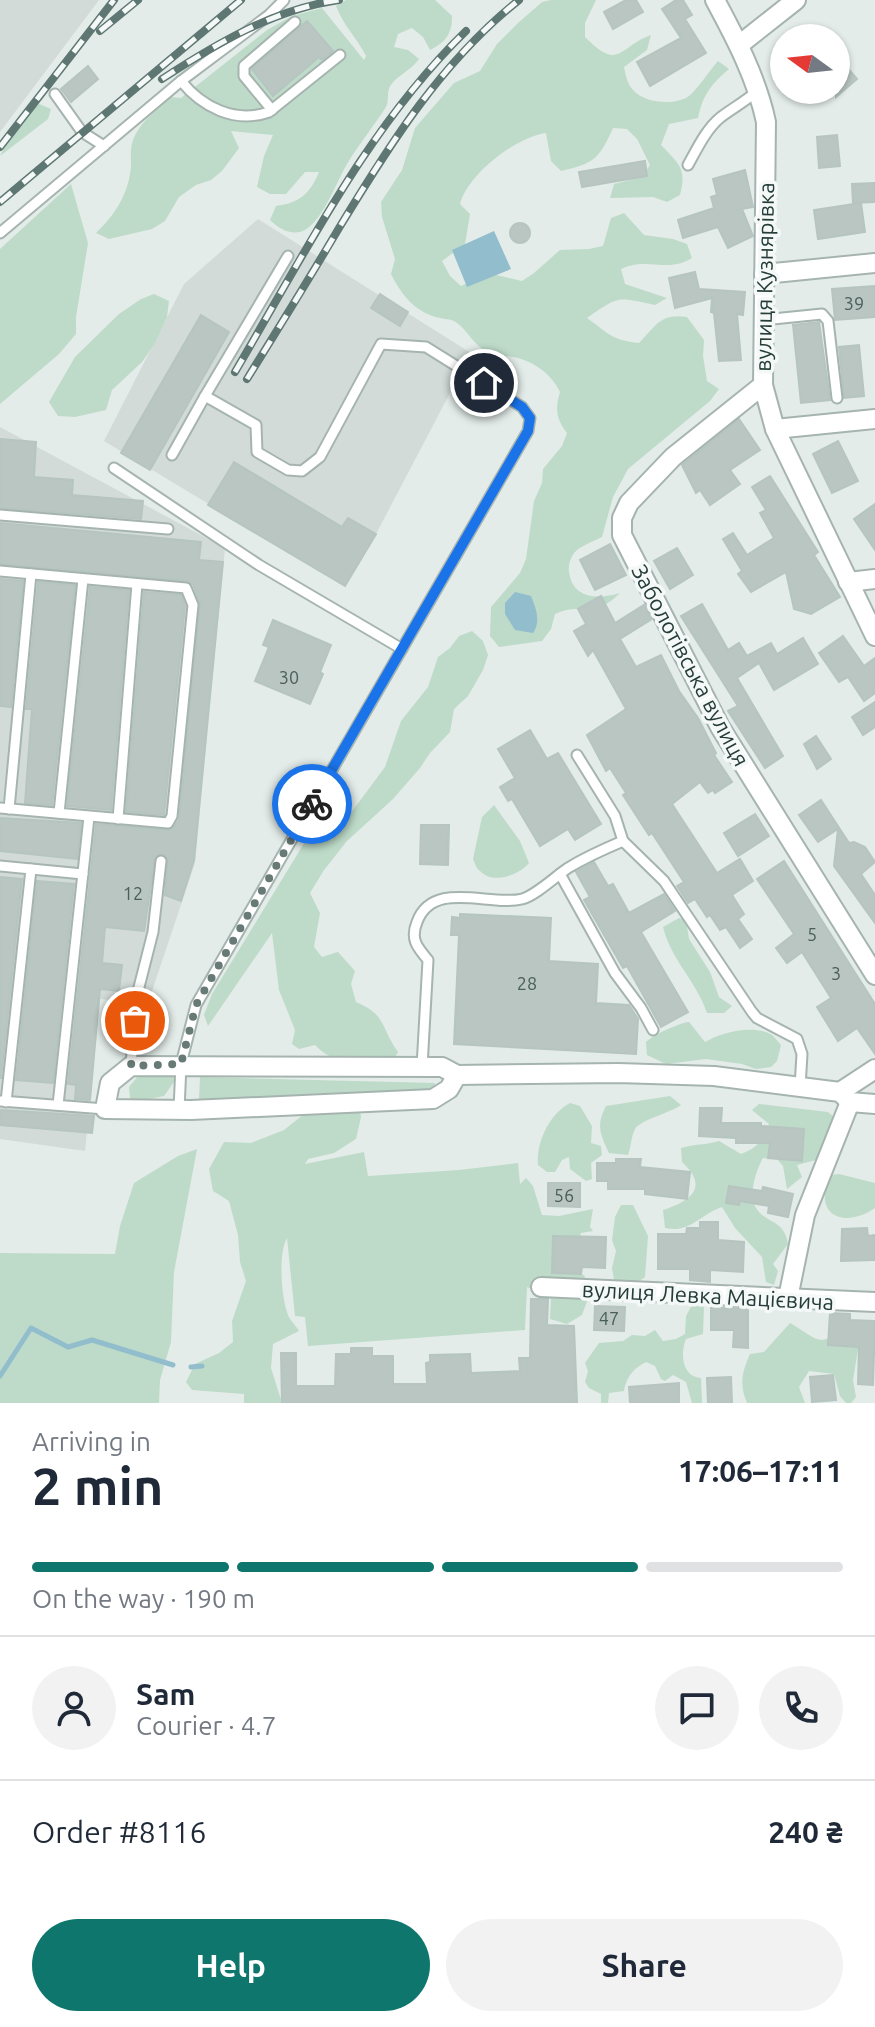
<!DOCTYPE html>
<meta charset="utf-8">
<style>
body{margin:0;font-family:Ubuntu,sans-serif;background:#f2f2f3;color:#1f2937;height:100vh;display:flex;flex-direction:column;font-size:30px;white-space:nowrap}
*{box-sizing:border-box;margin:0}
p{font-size:26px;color:#747a83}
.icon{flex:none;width:44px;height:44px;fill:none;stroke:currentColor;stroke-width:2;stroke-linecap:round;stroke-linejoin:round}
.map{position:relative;height:1403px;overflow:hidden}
.side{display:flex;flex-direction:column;background:#fff;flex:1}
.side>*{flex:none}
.needle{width:52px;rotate:285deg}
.tools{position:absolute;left:770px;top:24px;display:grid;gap:16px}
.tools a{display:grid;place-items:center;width:80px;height:80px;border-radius:50%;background:#fff;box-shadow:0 2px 6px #0004;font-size:40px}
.pin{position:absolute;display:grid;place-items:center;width:68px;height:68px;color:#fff;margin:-34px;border:4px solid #fff;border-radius:50%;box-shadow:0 2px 8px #0007}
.courier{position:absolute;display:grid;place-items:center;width:80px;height:80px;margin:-40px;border:6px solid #1a73e8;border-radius:50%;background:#fff;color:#222;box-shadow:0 2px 10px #0007}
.overview em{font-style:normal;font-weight:600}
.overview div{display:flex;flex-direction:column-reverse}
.overview{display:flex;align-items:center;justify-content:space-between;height:136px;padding:0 32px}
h1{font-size:52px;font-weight:600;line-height:60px}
.bar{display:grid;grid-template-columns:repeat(4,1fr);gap:12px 8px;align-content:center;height:96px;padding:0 32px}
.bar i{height:10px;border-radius:6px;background:#e0e1e3}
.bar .on{background:#0f766e}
.bar p{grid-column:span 4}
.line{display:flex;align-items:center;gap:20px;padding:0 32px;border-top:2px solid #e0e1e3}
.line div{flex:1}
.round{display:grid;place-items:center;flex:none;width:84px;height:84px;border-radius:42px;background:#f2f2f3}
.action{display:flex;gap:16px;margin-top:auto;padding:16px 32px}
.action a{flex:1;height:92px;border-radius:48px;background:#0f766e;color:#fff;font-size:32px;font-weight:600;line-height:92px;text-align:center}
.action a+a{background:#f2f2f3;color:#1f2937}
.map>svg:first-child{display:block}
.built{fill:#d2dbd8}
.green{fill:#bedbc9}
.water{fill:#91bdcc}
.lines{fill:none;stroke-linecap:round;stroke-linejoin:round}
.stream{stroke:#91bdcc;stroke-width:5}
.building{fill:#b9c6c2;stroke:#b6c5c0;stroke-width:2}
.service-casing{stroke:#a6b4b0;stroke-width:13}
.minor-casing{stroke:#a6b4b0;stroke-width:22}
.service{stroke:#fff;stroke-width:9}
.minor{stroke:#fff;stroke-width:18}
.rail-casing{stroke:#5f7773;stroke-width:8}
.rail{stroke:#f4f8f7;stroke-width:5;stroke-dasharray:15;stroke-linecap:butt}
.done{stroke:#687a76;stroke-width:8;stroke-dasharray:0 14.4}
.route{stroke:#1a73e8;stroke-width:10}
.labels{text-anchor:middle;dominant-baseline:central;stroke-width:7;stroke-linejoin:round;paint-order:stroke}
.number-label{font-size:18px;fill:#4a5e5a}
.street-label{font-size:22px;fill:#253c38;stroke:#f4f8f7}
</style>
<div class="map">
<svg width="875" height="1403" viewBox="0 0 875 1403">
<rect width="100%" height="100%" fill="#e3ece9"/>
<g class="built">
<path d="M0,0H99L0,132Z"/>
<path d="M258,219L471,353L376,534L345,586L104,441L184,284Z"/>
<path d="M0,427L225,548L195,863L148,1003L100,999L85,1151L0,1139Z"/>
</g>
<g class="green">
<path d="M346,0H435L452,16C452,34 446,42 430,50L423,37L412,28L398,34L394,47L408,50L419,59C410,72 393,77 389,89C387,95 389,101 386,107C374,126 359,144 347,164C337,181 325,215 308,228C295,238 280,230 270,220L276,206C299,203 310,194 319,172H305L286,194H270L257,187L264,156L273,135L231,131L239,148L222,171L211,180L196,185L179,197L165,221L152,229L109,239L96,233C115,215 129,193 131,166C131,158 130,148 133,140C139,123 157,109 171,97L181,98L267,30L292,16L322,8L364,60L366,56C357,38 343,25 336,6Z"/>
<path d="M551,0H596L585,23V37C620,72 618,47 651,35L647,50L624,67C626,76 627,84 634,91C645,103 675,106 689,96C697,90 710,70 718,61L729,69C712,83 702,96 698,118L669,124L661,145C679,164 687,168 680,195L667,202L653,197L610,198L614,184L642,177L650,165L637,139L627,129L613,128C599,159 595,163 561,171L551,161L546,133C516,137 468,174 460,204L470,214L465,244L442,261L450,276L461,286L488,273L522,281L534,273L560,250L589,249L603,246L611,218L624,213L644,235L673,239L687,244L692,258C666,274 648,256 621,269L625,284L667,298L655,305C617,297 620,295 587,318C608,333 611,340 639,343C656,326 660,313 687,317L704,340L703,356L707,381L719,389L710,401L628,469L613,497L602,537C594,541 580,546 574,553C570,559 568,566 569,572C573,600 599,599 620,593C593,620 582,601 555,614L551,629L542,641L499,647L490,636L491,607L520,573L526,559L534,501L542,483L543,469L562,446L567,433C556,419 555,409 560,392C552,375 536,363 518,358C508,355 497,357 488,352C474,346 469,332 457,323C451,318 447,320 440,318C415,313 401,294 391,274L395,259L382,217L381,202L402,170L415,128L454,83L480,71L497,44L518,23L542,2Z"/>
<path d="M39,104L51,109L48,119L0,156L22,115Z"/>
<path d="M71,184L88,243L76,317V334L59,354L0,404V249Z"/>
<path d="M154,294L169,301L167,317L155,343L142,362L112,390L106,410L75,417L58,416L49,402L75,357L119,314L141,299Z"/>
<path d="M472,631L483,641L488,655L483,670L468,696L454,709L450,732L430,753L420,768L393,799L347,841L324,870L310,893L320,913L314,947L322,957L338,952L355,971L351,984L356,1002C387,1015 380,1027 398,1052L391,1064C362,1064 336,1067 315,1045L299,1049L292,1044L295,1030L279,990L272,933L208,1026L204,1015L212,994L325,809L347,818L385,767L401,721L428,687L438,657L450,648L459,636Z"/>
<path d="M494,805L520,841L529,863C519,875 493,885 480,871C476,868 475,863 473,859L482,817Z"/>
<path d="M679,918L686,920L689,939L710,972L719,997L732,1006L724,1013H707C697,982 671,960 663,927Z"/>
<path d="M689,1022L705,1042C722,1032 753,1024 772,1035C773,1035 780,1044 781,1045L777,1061L771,1067L756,1069L742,1064L706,1059L666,1064L647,1055L646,1042C653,1035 679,1023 689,1022Z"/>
<path d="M163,1070L176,1079L164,1096L135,1102L130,1098L129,1087L138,1076Z"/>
<path d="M200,1077L435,1083L434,1093L199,1100Z"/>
<path d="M670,1096L681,1105C670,1113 640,1120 635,1129C631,1137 631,1147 628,1155L609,1153C600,1134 596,1125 606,1106Z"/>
<path d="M570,1103L580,1106L592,1126L591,1143L601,1146L602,1155L591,1163L592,1179L586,1181L570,1169L569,1157L562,1160L555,1172H547L538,1165C536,1143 549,1114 570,1103Z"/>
<path d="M759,1104L828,1112L835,1118L824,1147L816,1160L797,1165L802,1177L787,1189L783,1166L777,1159L763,1158C756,1170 748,1195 756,1208C766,1224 784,1219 788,1244L773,1264L778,1271L774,1285L766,1282L762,1257L735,1228L722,1207C701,1214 689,1234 665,1228L663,1210C690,1201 710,1188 682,1162L681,1148C694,1144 706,1145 719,1141L741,1154C757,1148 764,1140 769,1124L752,1110Z"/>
<path d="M359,1105L361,1117L356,1139L334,1153L308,1159L305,1164L364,1152L368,1176L459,1170L518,1163L520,1184L526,1178L533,1186L542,1215L559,1216L593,1209L590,1227L593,1231L581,1233L577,1246L576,1271L585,1276L582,1283L589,1296L582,1315L567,1324L550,1319L551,1299L527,1287L525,1330L308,1346L305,1317L295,1316L287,1238C278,1254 281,1297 288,1315C290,1320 296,1326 299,1331L273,1344L271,1368L282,1403H244V1394L192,1390L186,1382L195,1364L219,1353L233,1342L232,1321L246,1281L240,1262L238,1235L229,1201L213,1191L209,1169L224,1142L251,1143L284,1130L314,1106Z"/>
<path d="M197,1149L174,1272L171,1342L160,1380L159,1403H0V1253L115,1254L120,1226L134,1183L178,1156Z"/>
<path d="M839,1174L875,1183V1208C843,1230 811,1214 831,1175Z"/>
<path d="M621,1205H633L648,1236L645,1277C636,1284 625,1287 614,1280L612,1268L616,1251L612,1240L615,1217Z"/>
<path d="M694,1301L704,1306L703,1334L686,1339C680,1353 682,1377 701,1378L702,1403H692L686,1382L673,1375L665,1381L661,1379L655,1366L646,1362C634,1368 626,1377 624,1391L609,1393L608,1403H601V1394L589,1388L585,1382L588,1371L585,1363L599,1343L623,1341L632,1335L645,1336L655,1330L663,1341L676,1339L685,1334L686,1316Z"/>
<path d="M790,1323C820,1340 817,1349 848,1326L860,1337L853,1380L856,1397L851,1403H846L840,1396L834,1374L809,1371L799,1387L805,1403H747C739,1384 742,1372 750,1354L764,1352Z"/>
</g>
<g class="water">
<path d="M494,231L511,269L467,287L452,250Z"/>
<path d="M515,592L531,596C536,608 541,622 533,633L515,630L505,614V603Z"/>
</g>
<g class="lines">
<g class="stream">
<path d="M191,1367L202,1366"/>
<path d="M0,1376L31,1328L68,1347L92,1340L173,1365"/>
</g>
</g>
<g class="building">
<path d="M626,0H636L643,12L613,29L604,12Z"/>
<path d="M676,0H683L692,15L685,19L706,53L650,86L637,62L681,38L662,9Z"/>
<path d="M307,21L333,51L322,60L319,57L273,96L252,69Z"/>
<path d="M844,64L857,79L836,97V71Z"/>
<path d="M88,66L98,79L71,102L61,89Z"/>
<path d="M837,135L840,166L819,168L817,137Z"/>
<path d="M645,161L647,176L582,187L579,172Z"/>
<path d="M745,170L753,207L742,209L753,236L728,248L718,227L683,238L678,220L714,208L711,197L717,195L713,179Z"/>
<path d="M875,183V202L853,203L852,184Z"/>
<path d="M861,203L865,232L818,239L814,210Z"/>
<circle cx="520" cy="233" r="10"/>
<path d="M695,272L699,289L745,292L743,315L737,314L741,360L719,361L714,313L711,312L712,298L675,308L669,278Z"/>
<path d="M875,286V317L835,320L832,289Z"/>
<path d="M380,294L408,312L400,326L371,308Z"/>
<path d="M201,315L229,332L150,470L121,453Z"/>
<path d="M819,322L830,400L801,403L793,325Z"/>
<path d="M859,345L864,396L844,398L839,347Z"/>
<path d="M739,419L760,450L730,470L740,484L710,505L700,490L696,493L682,465Z"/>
<path d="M0,439L36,442L34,477L73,480L72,495L143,501L141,519L0,508Z"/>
<path d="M838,441L858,481L832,493L813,454Z"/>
<path d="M234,462L342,527L348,518L376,534L345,586L208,505Z"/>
<path d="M770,476L818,552L814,555L840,597L811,614L794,609L786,572L751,592L738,574L742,571L723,539L733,533L747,555L774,538L760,513L766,510L752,487Z"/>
<path d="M875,504V550L854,519Z"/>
<path d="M0,523L201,542L199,560L223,562L194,860L181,901L165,895L168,859L161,854L155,857L144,931L105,927L102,963L122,965L119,991L100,989L90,1100L75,1099L76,1085L68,1084L96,824L167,830L174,827L179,820L200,603L193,584L187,581L0,564Z"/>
<path d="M610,544L626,575L595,590L580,560Z"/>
<path d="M677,548L693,575L670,589L654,561Z"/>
<path d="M0,579L23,581L11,707L0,706Z"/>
<path d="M38,582L75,585L52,805L25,803L32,709H26Z"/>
<path d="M90,587L129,590L111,810L67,806Z"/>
<path d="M144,592L181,595L185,606L164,815L126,812Z"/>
<path d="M601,596L615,623L644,605L652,619L620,639L636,667L661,655L679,691L698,718L716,753L714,755L732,782L715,793L713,790L708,793L700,782L672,804L717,873L740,859L753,881L732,895L744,914L738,919L752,939L740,948L726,927L720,930L710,915L707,917L695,899L688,903L677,886L684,882L652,833L649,835L623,795L626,793L610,768L606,771L587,735L626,709L593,650L588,656L574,631L586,624L578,609Z"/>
<path d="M702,604L728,650L739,643L747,656L771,643L777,654L803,638L818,664L774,690L759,663L737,678L783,756L765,768L728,711L738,706L681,616Z"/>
<path d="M273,620L331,645L320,672L323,674L310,704L255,681L269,647L263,645Z"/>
<path d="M843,636L864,666L875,658V693L864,701L848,677L839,682L819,653Z"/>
<path d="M875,702V727L863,735L852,717Z"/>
<path d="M530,730L547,759L558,753L601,824L575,840L568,829L540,846L512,799L508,801L500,787L515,778L498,749Z"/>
<path d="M816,736L831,759L817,769L804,744Z"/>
<path d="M821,800L849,843L854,842L865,847L875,862L861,874L875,895V923L834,866L838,829L818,842L799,815Z"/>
<path d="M755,814L769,836L738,856L724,833Z"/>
<path d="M0,818L81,823L77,859L0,851Z"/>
<path d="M421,825H449L448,865L420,864Z"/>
<path d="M784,861L875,1004V1054L857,1028L838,1041L817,1007L831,998L802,952L787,963L776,948L794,934L757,879Z"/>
<path d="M594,862L608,886L613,884L629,913L664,894L675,911L641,932L688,1012L661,1027L627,966L623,968L584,900L590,897L576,872Z"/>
<path d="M0,877L22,879L1,1078H0Z"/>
<path d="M37,881L74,884L53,1083L16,1080Z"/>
<path d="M460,914L551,918L549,961L598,964L596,1003L629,1005L638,1019L636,1054L454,1044L459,935H451L452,917L460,918Z"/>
<path d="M700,1108H722L721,1123H761V1126L804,1129L802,1161L768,1158L770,1143H736V1138L699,1136Z"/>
<path d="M0,1110L94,1116L92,1133L0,1125Z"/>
<path d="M616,1159H641L640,1167L690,1172L687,1199L645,1194V1189H608V1181H597V1163H616Z"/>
<path d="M548,1183H580V1207L548,1206Z"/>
<path d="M729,1186L762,1191L763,1187L793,1194L788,1217L768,1213L769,1206L740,1201L739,1205L726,1203Z"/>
<path d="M700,1222H718V1240L744,1242L743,1272L710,1270V1282L690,1280V1269H658V1234H686L687,1228H700Z"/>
<path d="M867,1228L868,1236L875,1235V1260L841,1261L842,1229Z"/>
<path d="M553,1236L606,1237L605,1268L582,1267L581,1274L552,1273Z"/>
<path d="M531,1299H548L547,1325L574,1326L577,1403H282L281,1353H296V1386H335L336,1354H351V1348H372V1356H393V1384H427L426,1363L430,1362V1355L470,1354L471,1373L520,1371L519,1358H530Z"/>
<path d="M595,1306L625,1307L624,1331L594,1330Z"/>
<path d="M711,1307L748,1308V1348L733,1347L734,1330H711Z"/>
<path d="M830,1313L850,1314V1320L875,1321L873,1385L858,1384L859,1347L828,1345Z"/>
<path d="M833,1375L836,1400L812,1402L810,1377Z"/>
<path d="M731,1377L732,1403H708L707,1378Z"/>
<path d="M679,1383V1403H630L629,1387Z"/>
</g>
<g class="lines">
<defs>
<g id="service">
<path d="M181,81C202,107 235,124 269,112L340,55"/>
<path d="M55,94L82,132L104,146"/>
<path d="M272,110L244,76V66L295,22"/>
<path d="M688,165C697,149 706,129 721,117C733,108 746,101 757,91"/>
<path d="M0,233L181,81L269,15L284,0"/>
<path d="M763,320L822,314L828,321L837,398"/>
<path d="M205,396L288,256"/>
<path d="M172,455L205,396L256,425L257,452L288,470L302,471L320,457L381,344L426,347L522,407L530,418L528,431L196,1005L181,1064L179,1110"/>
<path d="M114,468L259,565L402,649"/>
<path d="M0,515L168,529"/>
<path d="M0,571L186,588L193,605L172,816L168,823L0,808"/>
<path d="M577,755L615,816L623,841L664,881L752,1012L757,1018L797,1039L802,1054L800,1087"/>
<path d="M9,809L31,574"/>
<path d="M59,813L83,579"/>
<path d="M118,819L137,584"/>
<path d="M0,866L83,874"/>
<path d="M560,874L615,973L641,1008L653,1030"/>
<path d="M131,1066L136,999L153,932L161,861"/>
<path d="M422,1067L428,960C417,947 410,939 417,922C433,879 490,907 522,899C535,896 556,876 568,868C586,857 604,849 623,841"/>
<path d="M1,1101L105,1109"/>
<path d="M6,1102L31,869"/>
<path d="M58,1105L89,817"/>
</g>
<g id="minor">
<path d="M715,0C736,39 757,79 766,122L763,385L775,429L875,636"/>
<path d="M739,45L796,0"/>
<path d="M764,274L875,263"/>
<path d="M763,385L673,457L629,503L622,518V535L720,727L875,975"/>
<path d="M775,429L875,419"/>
<path d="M848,582L875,579"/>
<path d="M457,1075L449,1089L433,1099L191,1110L105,1109L110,1083L131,1066L442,1067L457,1075L618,1073L714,1076L840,1092L850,1102L875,1104"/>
<path d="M840,1092L875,1069"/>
<path d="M541,1287L875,1302"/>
<path d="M788,1298L805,1215L850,1102"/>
</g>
</defs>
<use href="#service" class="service-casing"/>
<use href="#minor" class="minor-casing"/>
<use href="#service" class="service"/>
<use href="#minor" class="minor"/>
<defs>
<g id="rail">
<path d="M100,31L138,0"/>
<path d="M162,79C216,44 274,9 339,0"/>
<path d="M0,147L114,0"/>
<path d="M0,202L241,0"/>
<path d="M235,372C304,255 368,126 466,31"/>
<path d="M247,379C278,329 309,279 339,228C390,144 441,62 519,0"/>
</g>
</defs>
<use href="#rail" class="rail-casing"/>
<use href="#rail" class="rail"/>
</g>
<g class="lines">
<path class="done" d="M135,1021L131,1066L181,1064L196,1005L312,804"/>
<path class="route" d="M312,804L528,431L530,418L522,407L484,383"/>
</g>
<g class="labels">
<g class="number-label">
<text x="854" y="303">39</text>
<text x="289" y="677">30</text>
<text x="133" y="893">12</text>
<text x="812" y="934">5</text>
<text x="836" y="973">3</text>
<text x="527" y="983">28</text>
<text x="564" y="1195">56</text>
<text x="609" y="1318">47</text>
</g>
<g class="street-label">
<text transform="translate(764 277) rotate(-89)">вулиця Кузнярівка</text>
<text transform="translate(691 665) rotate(62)">Заболотівська вулиця</text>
<text transform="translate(708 1295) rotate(3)">вулиця Левка Мацієвича</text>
</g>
</g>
</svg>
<div class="tools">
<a><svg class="needle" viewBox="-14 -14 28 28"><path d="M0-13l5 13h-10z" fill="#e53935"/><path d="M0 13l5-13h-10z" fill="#747a83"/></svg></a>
</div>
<div class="pin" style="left:135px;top:1021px;background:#ea580c"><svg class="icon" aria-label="bag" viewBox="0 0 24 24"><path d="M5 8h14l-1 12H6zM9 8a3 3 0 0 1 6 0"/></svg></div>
<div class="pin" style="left:484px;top:383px;background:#1f2937"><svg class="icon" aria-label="home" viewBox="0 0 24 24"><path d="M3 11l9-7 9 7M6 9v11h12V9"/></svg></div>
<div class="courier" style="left:312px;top:804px"><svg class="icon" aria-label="bike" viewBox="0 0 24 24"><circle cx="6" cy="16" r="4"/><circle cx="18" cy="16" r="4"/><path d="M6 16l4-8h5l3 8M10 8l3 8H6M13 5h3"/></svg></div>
</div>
<section class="side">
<div class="overview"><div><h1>2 min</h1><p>Arriving in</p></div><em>17:06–17:11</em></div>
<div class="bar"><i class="on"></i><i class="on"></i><i class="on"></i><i></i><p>On the way · 190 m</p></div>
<div class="line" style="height:144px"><a class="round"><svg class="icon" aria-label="person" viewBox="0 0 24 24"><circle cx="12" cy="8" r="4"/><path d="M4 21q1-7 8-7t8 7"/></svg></a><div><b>Sam</b><p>Courier · 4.7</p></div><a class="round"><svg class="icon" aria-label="chat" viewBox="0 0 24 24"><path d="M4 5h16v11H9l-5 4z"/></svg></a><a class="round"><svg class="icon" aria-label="phone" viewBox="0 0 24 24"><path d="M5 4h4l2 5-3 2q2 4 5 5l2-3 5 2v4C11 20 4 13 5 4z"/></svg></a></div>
<div class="line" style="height:104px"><div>Order #8116</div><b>240 ₴</b></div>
<div class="action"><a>Help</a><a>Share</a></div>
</section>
